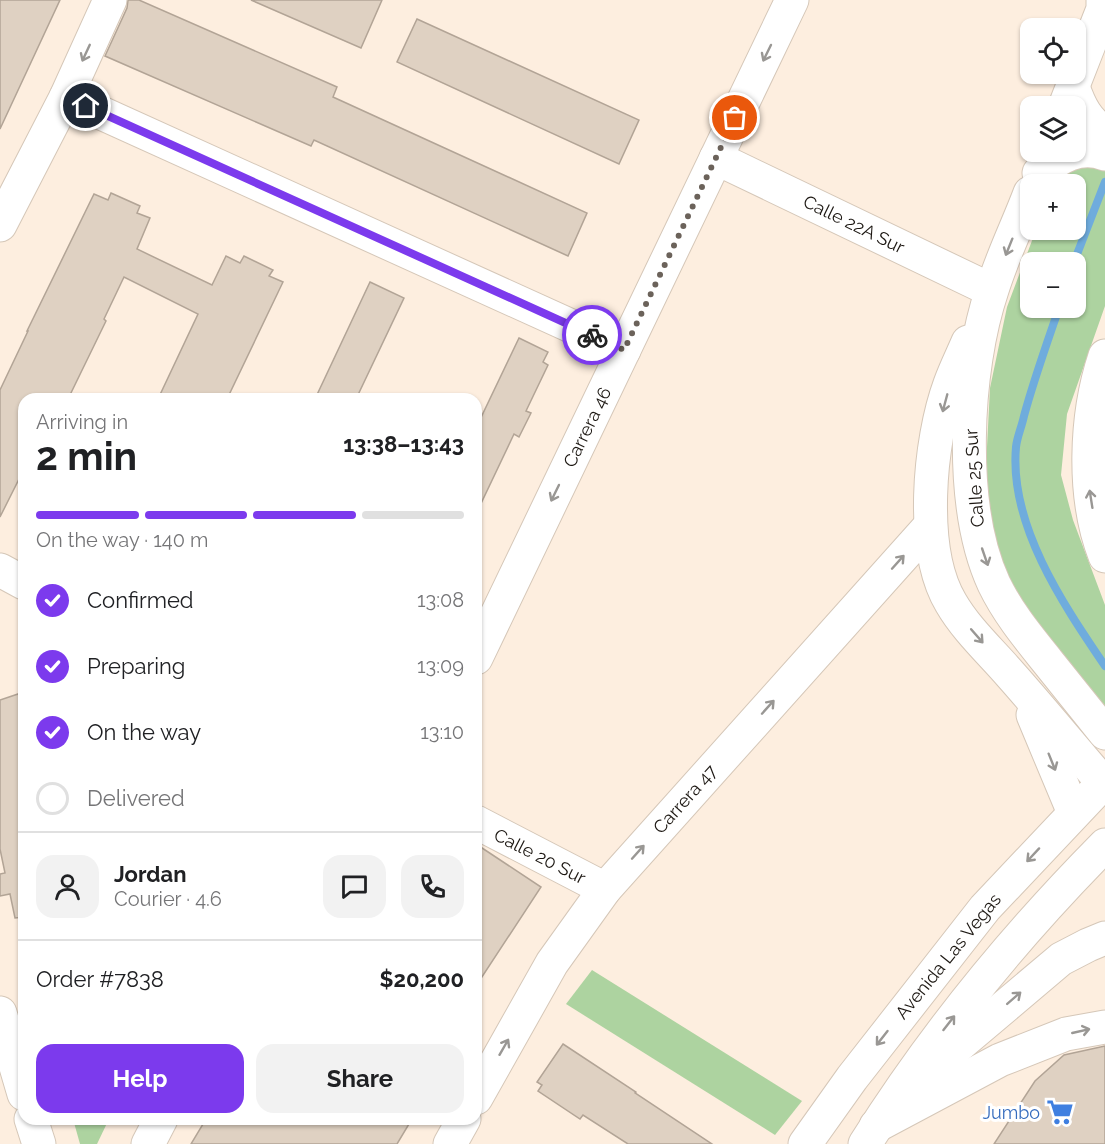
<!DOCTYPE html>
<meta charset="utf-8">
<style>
body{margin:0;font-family:Raleway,sans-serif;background:#f2f2f2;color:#202124;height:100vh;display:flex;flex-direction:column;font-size:22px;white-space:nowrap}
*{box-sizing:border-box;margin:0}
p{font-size:20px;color:#757577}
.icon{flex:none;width:33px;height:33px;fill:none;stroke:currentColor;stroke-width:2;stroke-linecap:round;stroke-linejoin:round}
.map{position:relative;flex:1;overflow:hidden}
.drawer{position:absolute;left:18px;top:393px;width:464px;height:732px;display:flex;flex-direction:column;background:#fff;border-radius:18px;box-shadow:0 2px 4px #0004}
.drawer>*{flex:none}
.controls{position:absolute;left:1020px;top:18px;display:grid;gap:12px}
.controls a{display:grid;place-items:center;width:66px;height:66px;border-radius:12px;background:#fff;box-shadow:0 2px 4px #0004;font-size:30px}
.pin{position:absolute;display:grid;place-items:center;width:51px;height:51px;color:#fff;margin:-26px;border:3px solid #fff;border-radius:50%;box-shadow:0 2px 6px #0007}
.courier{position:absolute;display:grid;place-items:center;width:60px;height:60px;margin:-30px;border:4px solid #7c3aed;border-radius:50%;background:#fff;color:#222;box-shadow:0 2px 8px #0007}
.summary em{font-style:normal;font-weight:700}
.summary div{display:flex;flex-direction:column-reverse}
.summary{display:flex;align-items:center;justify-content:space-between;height:102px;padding:0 18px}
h1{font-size:39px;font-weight:700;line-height:45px}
.bar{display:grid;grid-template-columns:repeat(4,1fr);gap:9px 6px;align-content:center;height:72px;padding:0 18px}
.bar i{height:8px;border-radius:4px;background:#e0e0e0}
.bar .selected{background:#7c3aed}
.bar p{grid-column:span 4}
.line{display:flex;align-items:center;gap:15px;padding:0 18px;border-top:2px solid #e0e0e0}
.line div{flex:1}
.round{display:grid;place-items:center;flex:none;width:63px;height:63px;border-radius:18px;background:#f2f2f2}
ol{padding:0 18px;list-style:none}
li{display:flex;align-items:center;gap:18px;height:66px}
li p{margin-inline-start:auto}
li .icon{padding:6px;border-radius:50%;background:#7c3aed;color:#fff;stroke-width:4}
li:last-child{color:#757577}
li i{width:33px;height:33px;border:3px solid #e0e0e0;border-radius:50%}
.button{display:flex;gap:12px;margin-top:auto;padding:12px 18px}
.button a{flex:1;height:69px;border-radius:18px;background:#7c3aed;color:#fff;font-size:24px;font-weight:700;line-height:69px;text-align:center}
.button a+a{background:#f2f2f2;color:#202124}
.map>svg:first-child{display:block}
.green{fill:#add3a0;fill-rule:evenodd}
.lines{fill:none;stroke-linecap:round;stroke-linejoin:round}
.stream{stroke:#6facdd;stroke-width:8}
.building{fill:#dfd1c2;stroke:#b2a496;stroke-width:1.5}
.minor-casing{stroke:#d5c7b8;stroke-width:35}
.major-casing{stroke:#d5c7b8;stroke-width:35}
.minor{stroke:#fff;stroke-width:33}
.major{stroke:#fff;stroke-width:33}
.oneway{stroke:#999794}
.done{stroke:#6b625a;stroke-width:6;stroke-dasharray:0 10.8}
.route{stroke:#7c3aed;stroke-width:8}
.labels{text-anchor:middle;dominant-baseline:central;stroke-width:6;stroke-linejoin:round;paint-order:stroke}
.street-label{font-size:18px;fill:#1c1712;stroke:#fff}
.shop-label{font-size:18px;fill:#366cbe;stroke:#fff;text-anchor:end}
</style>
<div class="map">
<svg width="1105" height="1144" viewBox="0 0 1105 1144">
<rect width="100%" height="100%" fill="#fdeedf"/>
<g class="green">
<path d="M1077,163L1105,167V306L1067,414L1061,475L1073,520L1105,605V710L1015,597L993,541L986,466L990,388L1007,307L1036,230H1076V184H1056L1063,169ZM1030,262H1076V308H1030Z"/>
<path d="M592,970L802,1101L775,1135L566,1004Z"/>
<path d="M73,1119H109L97,1144H80Z"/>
</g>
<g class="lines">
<g class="stream">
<path d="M1074,262L1105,182"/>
<path d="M1059,308C1047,343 1034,379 1024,416C1022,426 1017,437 1016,447C1009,525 1063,604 1105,666"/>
</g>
</g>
<g class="building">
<path d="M0,0H60L0,129Z"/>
<path d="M128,0H139L337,87L333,97L587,213L568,256L314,140L311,146L105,56L127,8Z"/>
<path d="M251,0H382L361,48Z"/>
<path d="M417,19L639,120L619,164L397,62Z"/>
<path d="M111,193L140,206L137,213L150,218L137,249L212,285L226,256L240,263L244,256L273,270L269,276L283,282L227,399H158L198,314L124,277L104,319L106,321L68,399H24V469L0,517V390L28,331H27L94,194L108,200Z"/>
<path d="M370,282L404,298L356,399H315Z"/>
<path d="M519,338L548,352L543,362L548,365L526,411L531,413L519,437L514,434L476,514V428Z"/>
<path d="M18,694L24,705V917L15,918L10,894L0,896V874L5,873L0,849V700Z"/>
<path d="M476,844L541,887L476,986Z"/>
<path d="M563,1044L636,1092L635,1093L712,1144H628L583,1115L580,1119L538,1091L542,1085L537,1082Z"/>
<path d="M1105,1046V1144H994L1035,1081L1064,1055Z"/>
<path d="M206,1119H412L397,1144H191Z"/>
</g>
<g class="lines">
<defs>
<g id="minor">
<path d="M66,97L624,350"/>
<path d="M716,158L991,290"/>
<path d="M0,225L66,97L110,0"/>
<path d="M0,570L24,583"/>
<path d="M476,658L792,0"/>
<path d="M476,822L605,889"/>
<path d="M0,1013L24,1094"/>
<path d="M476,1098L552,963L605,889L930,526"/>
<path d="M31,1119L39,1144"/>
<path d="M876,1126L1000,1060L1066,1034L1105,1027"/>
<path d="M148,1144L161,1119"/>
<path d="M450,1144L464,1119"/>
</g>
<g id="major">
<path d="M1073,87C1080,107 1087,121 1105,133"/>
<path d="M1065,106L1103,9V0"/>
<path d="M1039,173C1059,158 1079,144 1105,154"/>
<path d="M1030,193C1018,225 1002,257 992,290C965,370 958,506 994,584C1008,613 1028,637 1048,662C1067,686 1086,709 1105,733"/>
<path d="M968,342C962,356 955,370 950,384C929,441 919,550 951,603C966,629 990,651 1010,674C1042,710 1073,748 1105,785"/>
<path d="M1105,356C1085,416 1082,497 1105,556"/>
<path d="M1033,715L1074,813"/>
<path d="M932,1068L1061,959L1088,945L1105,938"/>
<path d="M805,1144L852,1078L985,908L1105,781"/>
<path d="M865,1144C933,1036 1015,936 1105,845"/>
</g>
</defs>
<use href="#minor" class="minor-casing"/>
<use href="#major" class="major-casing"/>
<use href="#minor" class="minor"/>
<use href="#major" class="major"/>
</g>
<defs><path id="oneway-shaft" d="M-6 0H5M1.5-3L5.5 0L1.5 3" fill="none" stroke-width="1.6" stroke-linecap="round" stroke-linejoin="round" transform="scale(1.5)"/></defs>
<g class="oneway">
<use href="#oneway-shaft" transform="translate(86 53) rotate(115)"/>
<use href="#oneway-shaft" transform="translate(767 53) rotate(116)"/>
<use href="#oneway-shaft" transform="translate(1009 247) rotate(112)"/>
<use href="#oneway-shaft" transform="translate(945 403) rotate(105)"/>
<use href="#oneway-shaft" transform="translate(555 493) rotate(116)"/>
<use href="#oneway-shaft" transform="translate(1091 499) rotate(-99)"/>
<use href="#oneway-shaft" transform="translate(985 557) rotate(71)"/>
<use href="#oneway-shaft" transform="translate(898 562) rotate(-48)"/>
<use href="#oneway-shaft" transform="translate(977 636) rotate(49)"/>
<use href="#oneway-shaft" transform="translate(768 707) rotate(-48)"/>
<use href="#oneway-shaft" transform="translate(1052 762) rotate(68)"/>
<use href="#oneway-shaft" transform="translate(638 852) rotate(-48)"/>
<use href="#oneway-shaft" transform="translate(1033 855) rotate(133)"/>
<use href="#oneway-shaft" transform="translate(1014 998) rotate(-41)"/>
<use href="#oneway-shaft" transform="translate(949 1023) rotate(-52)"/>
<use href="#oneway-shaft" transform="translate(1081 1031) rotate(-13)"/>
<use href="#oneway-shaft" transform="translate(882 1038) rotate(128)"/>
<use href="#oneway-shaft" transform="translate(504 1047) rotate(-60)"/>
</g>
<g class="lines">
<path class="done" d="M592,335L624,350L735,118"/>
<path class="route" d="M86,106L592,335"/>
</g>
<defs>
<symbol id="supermarket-bare" viewBox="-9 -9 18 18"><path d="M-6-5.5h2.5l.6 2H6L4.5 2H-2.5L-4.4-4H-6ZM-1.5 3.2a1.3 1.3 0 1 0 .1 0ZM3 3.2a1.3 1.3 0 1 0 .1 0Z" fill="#3f7fe0" stroke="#fff" stroke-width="2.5" paint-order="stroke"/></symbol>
</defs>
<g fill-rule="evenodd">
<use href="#supermarket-bare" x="1041" y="1093" width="38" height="38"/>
</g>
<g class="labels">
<g class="street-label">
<text transform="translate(854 224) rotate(26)">Calle 22A Sur</text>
<text transform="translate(587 427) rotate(-64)">Carrera 46</text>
<text transform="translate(974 478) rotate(-94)">Calle 25 Sur</text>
<text transform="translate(685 799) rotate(-48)">Carrera 47</text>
<text transform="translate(540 856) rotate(27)">Calle 20 Sur</text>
<text transform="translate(948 956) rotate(-51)">Avenida Las Vegas</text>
</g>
<g class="shop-label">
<text x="1040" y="1112">Jumbo</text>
</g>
</g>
</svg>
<div class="controls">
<a><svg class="icon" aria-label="locate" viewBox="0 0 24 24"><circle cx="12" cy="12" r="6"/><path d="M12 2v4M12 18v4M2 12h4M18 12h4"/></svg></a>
<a><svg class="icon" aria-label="layers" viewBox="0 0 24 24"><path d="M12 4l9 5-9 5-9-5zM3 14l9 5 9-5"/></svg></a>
<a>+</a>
<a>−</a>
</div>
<div class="pin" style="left:735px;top:118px;background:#ea580c"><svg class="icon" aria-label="bag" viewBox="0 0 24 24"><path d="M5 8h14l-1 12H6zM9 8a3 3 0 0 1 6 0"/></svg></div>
<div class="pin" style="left:86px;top:106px;background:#1f2937"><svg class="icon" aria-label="home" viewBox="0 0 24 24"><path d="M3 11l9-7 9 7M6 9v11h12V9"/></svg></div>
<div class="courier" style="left:592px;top:335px"><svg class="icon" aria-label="bike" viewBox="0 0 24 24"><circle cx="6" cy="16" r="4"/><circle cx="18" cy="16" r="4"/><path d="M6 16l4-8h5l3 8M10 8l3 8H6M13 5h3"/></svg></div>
<section class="drawer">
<div class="summary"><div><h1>2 min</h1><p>Arriving in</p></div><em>13:38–13:43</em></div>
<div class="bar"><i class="selected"></i><i class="selected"></i><i class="selected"></i><i></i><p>On the way · 140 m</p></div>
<ol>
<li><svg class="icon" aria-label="check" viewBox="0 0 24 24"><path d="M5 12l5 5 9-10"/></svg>Confirmed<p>13:08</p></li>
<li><svg class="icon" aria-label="check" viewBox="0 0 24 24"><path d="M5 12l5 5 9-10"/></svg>Preparing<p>13:09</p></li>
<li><svg class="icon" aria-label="check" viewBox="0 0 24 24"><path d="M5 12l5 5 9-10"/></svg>On the way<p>13:10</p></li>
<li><i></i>Delivered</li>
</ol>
<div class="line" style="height:108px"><a class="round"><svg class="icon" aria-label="person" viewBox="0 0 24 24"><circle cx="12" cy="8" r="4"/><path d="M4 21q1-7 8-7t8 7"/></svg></a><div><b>Jordan</b><p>Courier · 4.6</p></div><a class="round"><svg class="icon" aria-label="chat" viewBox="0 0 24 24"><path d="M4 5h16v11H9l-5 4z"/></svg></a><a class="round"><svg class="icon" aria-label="phone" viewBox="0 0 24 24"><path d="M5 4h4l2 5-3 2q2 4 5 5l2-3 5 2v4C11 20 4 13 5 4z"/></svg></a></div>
<div class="line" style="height:78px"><div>Order #7838</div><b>$20,200</b></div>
<div class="button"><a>Help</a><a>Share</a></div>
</section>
</div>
